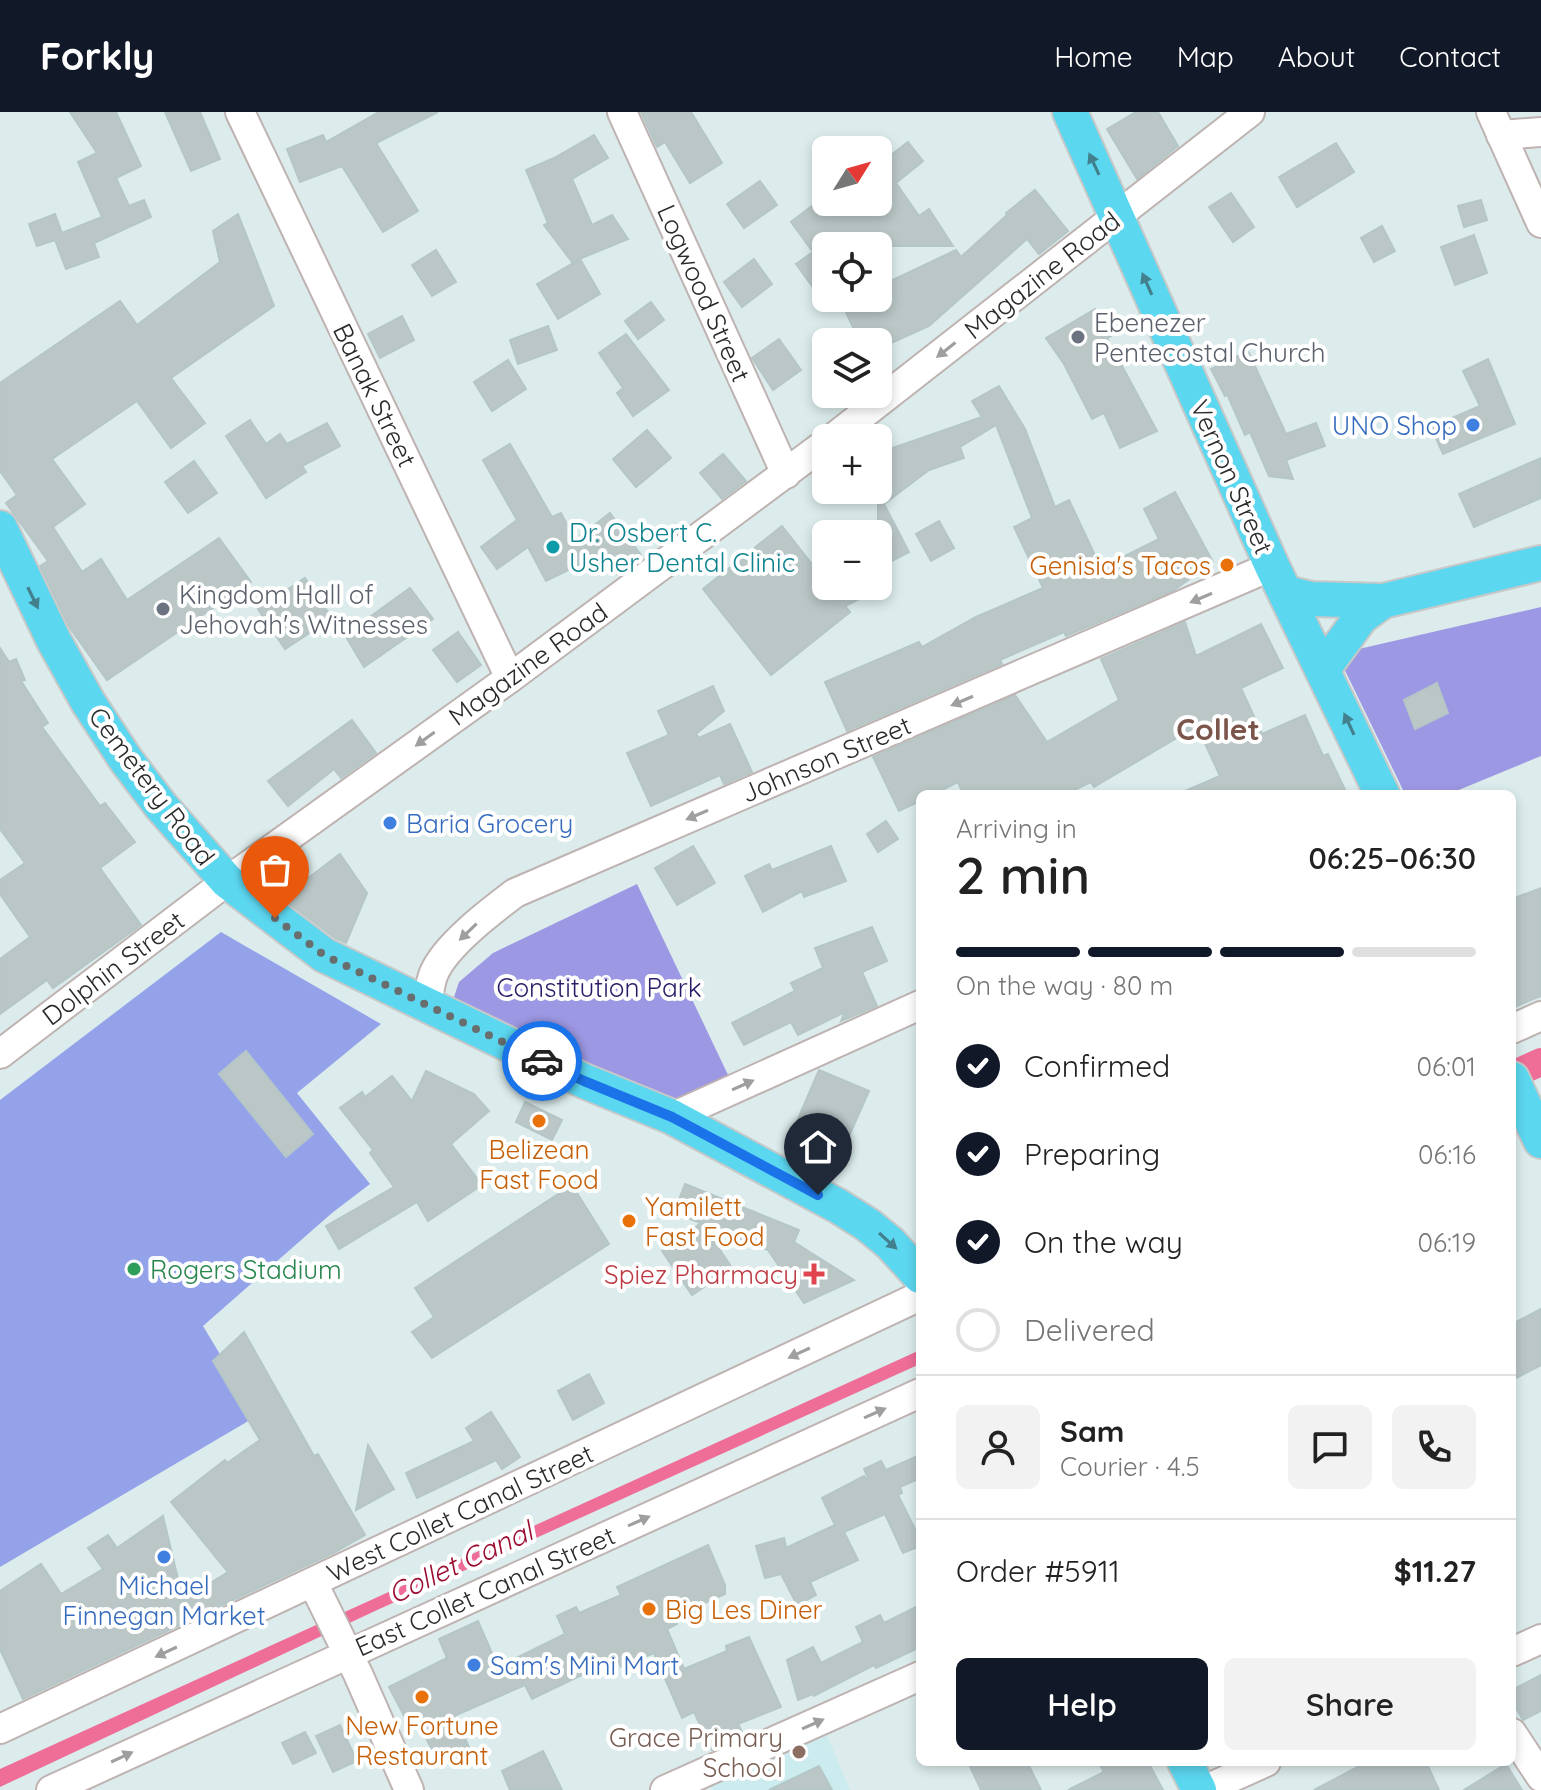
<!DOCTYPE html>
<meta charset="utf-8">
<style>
body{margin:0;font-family:Quicksand,sans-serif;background:#f2f2f2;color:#222;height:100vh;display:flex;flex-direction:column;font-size:30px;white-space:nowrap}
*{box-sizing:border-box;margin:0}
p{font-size:26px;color:#767676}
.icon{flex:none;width:44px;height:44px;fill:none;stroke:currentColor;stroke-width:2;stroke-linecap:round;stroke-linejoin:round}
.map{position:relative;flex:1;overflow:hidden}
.drawer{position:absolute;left:916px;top:678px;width:600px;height:976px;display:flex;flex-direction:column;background:#fff;border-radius:12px;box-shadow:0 4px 12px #0003}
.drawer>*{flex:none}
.needle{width:52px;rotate:53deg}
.tools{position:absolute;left:812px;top:24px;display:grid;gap:16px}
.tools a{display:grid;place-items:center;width:80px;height:80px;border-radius:12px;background:#fff;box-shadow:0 4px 12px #0003;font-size:40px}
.pin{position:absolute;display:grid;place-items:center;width:68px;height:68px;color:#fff;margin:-82px -34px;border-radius:50% 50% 50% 0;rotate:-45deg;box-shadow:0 0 8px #0007}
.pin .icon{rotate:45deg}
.courier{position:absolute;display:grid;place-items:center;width:80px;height:80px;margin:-40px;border:6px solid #1a73e8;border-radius:50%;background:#fff;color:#222;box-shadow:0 2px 10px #0007}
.overview em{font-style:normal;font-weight:600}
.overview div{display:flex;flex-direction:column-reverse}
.overview{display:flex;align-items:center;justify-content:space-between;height:136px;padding:0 40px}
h1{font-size:52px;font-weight:600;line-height:60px}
.bar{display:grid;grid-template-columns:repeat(4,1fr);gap:12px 8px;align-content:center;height:96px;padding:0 40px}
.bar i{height:10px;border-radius:6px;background:#e0e0e0}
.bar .selected{background:#111827}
.bar p{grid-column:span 4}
.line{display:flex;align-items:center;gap:20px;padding:0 40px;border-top:2px solid #e0e0e0}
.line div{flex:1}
.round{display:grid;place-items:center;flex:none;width:84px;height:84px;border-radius:12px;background:#f2f2f2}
ol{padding:0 40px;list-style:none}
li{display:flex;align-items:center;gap:24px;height:88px}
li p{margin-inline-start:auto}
li .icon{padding:8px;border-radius:50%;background:#111827;color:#fff;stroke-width:4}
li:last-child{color:#767676}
li i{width:44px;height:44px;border:4px solid #e0e0e0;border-radius:50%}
.primary-button{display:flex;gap:16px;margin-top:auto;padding:16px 40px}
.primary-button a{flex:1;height:92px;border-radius:12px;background:#111827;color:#fff;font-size:32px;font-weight:600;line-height:92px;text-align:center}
.primary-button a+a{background:#f2f2f2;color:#222}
header{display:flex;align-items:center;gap:48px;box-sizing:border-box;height:112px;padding:0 40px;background:#111827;color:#fff}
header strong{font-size:38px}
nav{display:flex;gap:44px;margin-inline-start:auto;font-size:28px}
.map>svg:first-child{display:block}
.education{fill:#cbebee}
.green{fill:#9d98e3}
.pitch{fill:#94a2ea}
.water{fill:#ee6e98}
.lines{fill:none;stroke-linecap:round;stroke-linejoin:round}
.canal{stroke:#ee6e98;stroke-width:28}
.building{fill:#bbc7c7;stroke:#b5c6c7;stroke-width:2}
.minor-casing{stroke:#beb3b0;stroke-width:32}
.major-casing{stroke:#c8c8c8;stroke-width:38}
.minor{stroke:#fff;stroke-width:28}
.major{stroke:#5cd7f0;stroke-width:34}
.oneway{fill:#43808d}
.oneway2{fill:#9f9f9f}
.done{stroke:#686e6e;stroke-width:8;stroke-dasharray:0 14.4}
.route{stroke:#1a73e8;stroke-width:10}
.worship-dot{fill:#6b7280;stroke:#fff;stroke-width:3}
.shop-dot{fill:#3f7fe0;stroke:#fff;stroke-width:3}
.culture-dot{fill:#0f9aa8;stroke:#fff;stroke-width:3}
.food-dot{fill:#e8710a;stroke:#fff;stroke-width:3}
.leisure-dot{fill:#2e9e5b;stroke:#fff;stroke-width:3}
.health-dot{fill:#e0444e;stroke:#fff;stroke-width:3}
.education-dot{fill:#8d6e63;stroke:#fff;stroke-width:3}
.labels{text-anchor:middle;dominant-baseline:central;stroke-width:8;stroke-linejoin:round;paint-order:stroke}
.street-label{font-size:26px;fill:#2a2a2a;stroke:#fff}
.worship-label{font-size:26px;fill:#5b616d;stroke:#fff;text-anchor:start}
.shop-label{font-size:26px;fill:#366cbe;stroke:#fff;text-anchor:start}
.culture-label{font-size:26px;fill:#0d838f;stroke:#fff;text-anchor:start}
.food-label{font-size:26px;fill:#c56008;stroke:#fff}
.park-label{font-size:26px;fill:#291a67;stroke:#fff}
.leisure-label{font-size:26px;fill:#27864d;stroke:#fff;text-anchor:start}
.health-label{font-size:26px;fill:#be3a42;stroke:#fff;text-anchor:end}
.education-label{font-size:26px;fill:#785e54;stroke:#fff;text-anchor:end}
.water-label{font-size:28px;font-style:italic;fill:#9b0d30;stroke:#fff}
.quarter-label{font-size:30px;font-weight:bold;fill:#7b554a;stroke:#fff}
</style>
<header>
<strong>Forkly</strong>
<nav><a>Home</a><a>Map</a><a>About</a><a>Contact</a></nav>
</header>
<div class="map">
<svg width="1541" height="1678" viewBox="0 0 1541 1678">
<rect width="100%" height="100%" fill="#dcecec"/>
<path class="education" d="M823,1614L850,1678H713L707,1666Z"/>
<g class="green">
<path d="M1541,495V644L1449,682H1405L1337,542Z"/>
<path d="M637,772L730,967L680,991L462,901L454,885L459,870L493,841Z"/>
</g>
<path class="pitch" d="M221,820L381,912L297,981L370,1072L332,1101L203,1214L257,1304L0,1455V988Z"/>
<path class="water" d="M920,1238V1252L375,1499L0,1675V1657Z"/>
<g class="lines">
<path class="canal" d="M1512,963L1541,950"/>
</g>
<g class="building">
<path d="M70,0H116L141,54L116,66L129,94L144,88L151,105L94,131L99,145L66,157L55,128L37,134L29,112L55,102L62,121L102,105L78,50L97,41Z"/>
<path d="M165,0H200L220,47L191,59Z"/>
<path d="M379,0H438L376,31L418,99L383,120L342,54L300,70L287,37L323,23L326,30Z"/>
<path d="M641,0H691L722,51L690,71L665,30L657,35Z"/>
<path d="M1136,0H1158L1178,34L1137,67L1107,17Z"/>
<path d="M594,23L608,46L572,67L592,113L612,103L628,127L572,150L544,113L548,111L526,58L554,46Z"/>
<path d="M908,30L923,49L896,71L919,104L929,97L953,134H826V164L812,174L796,152L813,140L791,110L817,90H878V47L881,51Z"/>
<path d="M1336,31L1354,60L1297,95L1279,65Z"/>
<path d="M760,69L777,93L744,116L727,92Z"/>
<path d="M1035,78L1068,119L1039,142L1027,127L929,214L878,237V230H860L842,192L854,186H878V175L956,138L961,145L1007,103L1006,101Z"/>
<path d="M1231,81L1254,115L1233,130L1209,95Z"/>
<path d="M1481,88L1487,108L1464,115L1458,94Z"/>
<path d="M238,102L274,194L171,266L205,311L171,336L137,289L52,347L85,392L53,415L82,460L101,447L127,488L219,426L251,470L107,568L70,516L40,454L48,449L6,391L17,383L0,359V271L120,189L137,213L220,150L213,119Z"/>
<path d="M1382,114L1395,139L1374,150L1361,126Z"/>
<path d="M1474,123L1487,161L1455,173L1441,135Z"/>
<path d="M436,138L456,170L432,184L412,153Z"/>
<path d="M580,147L600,182L558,207L537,172Z"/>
<path d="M754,147L772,172L742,195L724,170Z"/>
<path d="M651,190L664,208L638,227L625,209Z"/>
<path d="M1095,197L1111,224L1107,226L1157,319L1120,336L1104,301L1092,307L1064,252L1046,226Z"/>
<path d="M402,204L414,228L380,246L368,222Z"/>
<path d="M548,214L557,238L518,252L510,228Z"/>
<path d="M626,222L669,278L633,304L617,281L623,276L599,241Z"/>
<path d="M779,227L801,258L773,278L752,246Z"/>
<path d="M1248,239L1286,322L1316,311L1325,334L1286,348L1293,367L1269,364L1250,320L1245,323L1227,282L1225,284L1211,257Z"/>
<path d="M1488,247L1515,312L1443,342L1431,315L1480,294L1463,259Z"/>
<path d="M508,248L526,277L492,299L474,270Z"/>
<path d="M999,274L1025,317L1055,395L1069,388L1101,456L1159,427L1144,397L1175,380L1213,450L1174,478L1066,524L1064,520L1000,548L1002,552L847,619L825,570L919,530L922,535L976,505L1043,476L1014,415L1032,406L996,313L960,335L964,346L929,358L884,392L909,440L878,456V345L890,337L982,305L972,289Z"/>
<path d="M250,308L266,332L280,322L287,332L327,311L340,334L302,354L306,360L266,386L226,324Z"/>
<path d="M647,318L671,346L636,375L613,347Z"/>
<path d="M510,332L552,405L561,401L575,428L610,401L641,443L617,462L601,442L546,469L528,435L497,457L481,435L517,408L483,348Z"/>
<path d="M723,342L746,369L722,387L700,361Z"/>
<path d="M1541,346V386L1474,415L1459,382Z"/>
<path d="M194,349L217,381L188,401L165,370Z"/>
<path d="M939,409L954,436L931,449L916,422Z"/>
<path d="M782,414L826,470V474H885L845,494L850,500L771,563L703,477Z"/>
<path d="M305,466L332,506L285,537L258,497Z"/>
<path d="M410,476L433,507L364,555L345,523Z"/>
<path d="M1185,510L1196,544L1261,512L1283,556L1241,576L1262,622L1305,603L1323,644L1328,642L1347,682H1178L1220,664L1197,614L1094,675L1091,670L1066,682H963L958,670L934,682H920V689L899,699L873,645L1015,583L1047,630L1119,588L1101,547Z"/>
<path d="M458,520L481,553L457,570L433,538Z"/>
<path d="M0,536L9,550L16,547L25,568L21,569L48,611L42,615L100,694L105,691L135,730L100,756L141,813L53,876L47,868L0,902V847L30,825L0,782V768L25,751L0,717Z"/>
<path d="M1437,571L1448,601L1415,617L1404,588Z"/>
<path d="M713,574L724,599L696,622L699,626L730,612L752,660L724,672L720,663L651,694L627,641L669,623L658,599Z"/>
<path d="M352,608L376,641L341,666L334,657L288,694L268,669Z"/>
<path d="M886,709L898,727L878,740L867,722Z"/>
<path d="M693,734L715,771L677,793L655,756Z"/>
<path d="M831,734L846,769L804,785L802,779L763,800L745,764L769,752L772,758Z"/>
<path d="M340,742L367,781L346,831L335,826L282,786Z"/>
<path d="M1541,776V884L1512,896V787Z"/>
<path d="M872,815L887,849L862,860L877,894L841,909L845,900L798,923L791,910L744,933L732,911L795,879L791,871L823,856L815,836Z"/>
<path d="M246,939L313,1022L286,1045L219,962Z"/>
<path d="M819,958L869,979L841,1042L792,1021Z"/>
<path d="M426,959L474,982L489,999L451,1032L482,1073L428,1109L417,1090L339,1137L326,1114L394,1075L370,1041L373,1038L340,996L362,980L365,985L392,964L412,989Z"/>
<path d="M525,990L562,1008L552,1028L516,1010Z"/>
<path d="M685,1072L799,1118L794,1130L854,1168L804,1191L768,1138L702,1111L732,1156L692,1183L662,1139L701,1111L674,1101Z"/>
<path d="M572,1073L609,1132L432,1246L412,1220L434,1205L415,1176Z"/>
<path d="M1541,1197V1253L1512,1268V1212Z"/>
<path d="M244,1220L314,1344L318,1342L365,1423L335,1440L23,1587L0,1537V1479L41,1452L61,1482L103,1457L88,1436L108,1423L117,1436L163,1404L183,1488L228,1460L171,1390L225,1348L227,1351L260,1328L213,1249Z"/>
<path d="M589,1262L604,1291L573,1308L558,1279Z"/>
<path d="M491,1300L520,1345L502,1357L496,1348L417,1386L406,1361L474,1329L466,1316Z"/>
<path d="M368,1333L394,1377L356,1398Z"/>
<path d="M920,1343V1366L900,1375L902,1381L898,1383L920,1427V1434L903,1441L885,1402L844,1420L858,1448L810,1470L816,1483L797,1493L781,1462L765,1466L756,1434L784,1426L786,1436L835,1413L822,1386L864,1364L866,1367L868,1366L864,1357L881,1349L886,1358Z"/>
<path d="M708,1433L725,1473V1482L674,1504L677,1512L667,1517L684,1557L727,1539L726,1534L749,1525L781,1595L738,1612L744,1624L712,1638L694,1600L682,1606L654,1541L621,1555L617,1546L532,1587L525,1573L454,1604L469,1635L438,1650L418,1610L410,1615L389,1575L447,1546L439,1527L478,1509L498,1555L565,1522L557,1504L576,1495L579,1501L621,1483L617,1475Z"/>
<path d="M920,1493V1535L876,1556L874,1553L814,1584L813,1582L798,1588L787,1548L813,1535L821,1551L863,1530L856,1515L880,1503L884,1511Z"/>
<path d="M1541,1563V1599L1523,1608L1512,1589V1578Z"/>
<path d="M340,1613L357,1649L333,1660L316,1624Z"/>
<path d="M305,1620L316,1641L293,1652L282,1631Z"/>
<path d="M543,1639L562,1678H510L502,1659Z"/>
<path d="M968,1650H1027L1041,1678H981Z"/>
<path d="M1098,1650H1148L1163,1678H1068L1104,1660Z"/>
<path d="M1367,1650H1426L1439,1678H1314Z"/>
<path d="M1506,1652L1522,1678H1464Z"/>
<path d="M819,1654L832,1678H769Z"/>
</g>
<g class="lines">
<defs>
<g id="minor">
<path d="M240,0L510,566"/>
<path d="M622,0L786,362"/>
<path d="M1491,0L1541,111"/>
<path d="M1501,23L1541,20"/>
<path d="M833,326L1250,0"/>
<path d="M427,893C429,883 430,870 434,861C446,833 490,800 515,781L1272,454"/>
<path d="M1512,917L1541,904"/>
<path d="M0,942L227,769L510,566L826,331"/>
<path d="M672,1005L920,893"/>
<path d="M313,1471L358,1562L409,1678"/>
<path d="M1512,1540L1541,1527"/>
<path d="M0,1617L920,1184"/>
<path d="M1512,1621L1541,1665"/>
<path d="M51,1678L920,1281"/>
<path d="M665,1678L920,1564"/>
<path d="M1204,1678L1266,1650"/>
</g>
<g id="major">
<path d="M1070,0L1272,454L1382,682"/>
<path d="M0,416L54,529L88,590L126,648L161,694L227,769L324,843L584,969L672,1005L838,1094L868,1113L890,1131L920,1164"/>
<path d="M1286,481L1311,487L1383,489L1541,451"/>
<path d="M1323,557L1361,505L1383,489"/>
<path d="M1512,967L1541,1029"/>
<path d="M1185,1650L1199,1678"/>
</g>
</defs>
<use href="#minor" class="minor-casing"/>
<use href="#major" class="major-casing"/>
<use href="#minor" class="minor"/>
<use href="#major" class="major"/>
</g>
<defs><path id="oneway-solid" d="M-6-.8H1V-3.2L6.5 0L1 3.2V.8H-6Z" transform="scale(2)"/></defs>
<g class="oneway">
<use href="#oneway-solid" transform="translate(1094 52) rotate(-115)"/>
<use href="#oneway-solid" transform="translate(1147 172) rotate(-114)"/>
<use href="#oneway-solid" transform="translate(33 486) rotate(64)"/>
<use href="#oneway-solid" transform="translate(1349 612) rotate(-115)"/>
<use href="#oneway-solid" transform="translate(888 1129) rotate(42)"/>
</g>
<g class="oneway2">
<use href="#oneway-solid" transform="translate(946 238) rotate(142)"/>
<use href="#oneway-solid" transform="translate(1201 486) rotate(157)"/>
<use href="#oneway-solid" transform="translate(962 589) rotate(157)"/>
<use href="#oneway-solid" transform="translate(425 627) rotate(144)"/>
<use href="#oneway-solid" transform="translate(697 703) rotate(157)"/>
<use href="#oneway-solid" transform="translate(468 820) rotate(136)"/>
<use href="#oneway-solid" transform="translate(743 973) rotate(-24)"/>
<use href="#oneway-solid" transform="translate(799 1241) rotate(155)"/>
<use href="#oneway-solid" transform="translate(875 1301) rotate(-24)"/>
<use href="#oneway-solid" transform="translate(639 1409) rotate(-24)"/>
<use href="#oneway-solid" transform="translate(166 1540) rotate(155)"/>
<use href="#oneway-solid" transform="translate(813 1612) rotate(-24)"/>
<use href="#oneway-solid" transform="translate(122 1645) rotate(-25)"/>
</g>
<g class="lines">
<path class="done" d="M275,806L324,843L542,949"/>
<path class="route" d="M542,949L584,969L672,1005L818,1083"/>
</g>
<g class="worship-dot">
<circle cx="1078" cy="225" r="8"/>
<circle cx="163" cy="497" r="8"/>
</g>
<g class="shop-dot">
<circle cx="1473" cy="313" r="8"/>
<circle cx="390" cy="711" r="8"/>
<circle cx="164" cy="1445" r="8"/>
<circle cx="474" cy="1553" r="8"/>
</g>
<circle class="culture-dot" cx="553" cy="435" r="8"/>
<g class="food-dot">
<circle cx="1227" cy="453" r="8"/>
<circle cx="539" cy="1009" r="8"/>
<circle cx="629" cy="1109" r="8"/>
<circle cx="649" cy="1497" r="8"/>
<circle cx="422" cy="1585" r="8"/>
</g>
<circle class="leisure-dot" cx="134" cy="1157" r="8"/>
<path class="health-dot" d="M810 1150h8v8h8v8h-8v8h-8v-8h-8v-8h8z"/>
<circle class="education-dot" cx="799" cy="1640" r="8"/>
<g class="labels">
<g class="street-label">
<text transform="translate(1042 163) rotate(-38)">Magazine Road</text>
<text transform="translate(704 181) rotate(66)">Logwood Street</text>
<text transform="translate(375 283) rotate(64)">Banak Street</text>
<text transform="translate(1232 365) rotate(66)">Vernon Street</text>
<text transform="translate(528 552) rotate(-36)">Magazine Road</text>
<text transform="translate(826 647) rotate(-23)">Johnson Street</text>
<text transform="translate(152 674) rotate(53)">Cemetery Road</text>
<text transform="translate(113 856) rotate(-37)">Dolphin Street</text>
<text transform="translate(460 1401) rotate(-25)">West Collet Canal Street</text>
<text transform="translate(485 1479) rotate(-24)">East Collet Canal Street</text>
</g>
<g class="worship-label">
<text x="1094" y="210">Ebenezer<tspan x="1094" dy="30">Pentecostal Church</tspan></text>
<text x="179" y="482">Kingdom Hall of<tspan x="179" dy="30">Jehovah's Witnesses</tspan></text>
</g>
<g class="shop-label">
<text x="1457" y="313" text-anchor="end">UNO Shop</text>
<text x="406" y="711">Baria Grocery</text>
<text x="164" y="1473" text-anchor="middle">Michael<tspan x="164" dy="30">Finnegan Market</tspan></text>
<text x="490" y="1553">Sam's Mini Mart</text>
</g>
<g class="culture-label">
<text x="569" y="420">Dr. Osbert C.<tspan x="569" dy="30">Usher Dental Clinic</tspan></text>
</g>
<g class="food-label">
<text x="1211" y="453" text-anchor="end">Genisia's Tacos</text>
<text x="539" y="1037">Belizean<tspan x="539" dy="30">Fast Food</tspan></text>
<text x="645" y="1094" text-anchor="start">Yamilett<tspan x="645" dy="30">Fast Food</tspan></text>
<text x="665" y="1497" text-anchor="start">Big Les Diner</text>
<text x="422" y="1613">New Fortune<tspan x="422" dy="30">Restaurant</tspan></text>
</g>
<g class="park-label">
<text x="599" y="875">Constitution Park</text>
</g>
<g class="leisure-label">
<text x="150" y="1157">Rogers Stadium</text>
</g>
<g class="health-label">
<text x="798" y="1162">Spiez Pharmacy</text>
</g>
<g class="education-label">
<text x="783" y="1625">Grace Primary<tspan x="783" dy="30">School</tspan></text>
</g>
<g class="water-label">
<text transform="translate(460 1450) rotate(-25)">Collet Canal</text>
</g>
<g class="quarter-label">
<text x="1218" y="617">Collet</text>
</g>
</g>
</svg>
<div class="tools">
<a><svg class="needle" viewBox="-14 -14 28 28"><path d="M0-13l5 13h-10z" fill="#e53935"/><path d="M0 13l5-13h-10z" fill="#767676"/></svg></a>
<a><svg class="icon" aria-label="locate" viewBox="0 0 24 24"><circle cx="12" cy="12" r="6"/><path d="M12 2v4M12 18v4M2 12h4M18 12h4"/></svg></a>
<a><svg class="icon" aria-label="layers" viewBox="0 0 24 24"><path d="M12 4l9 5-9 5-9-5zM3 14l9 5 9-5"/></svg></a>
<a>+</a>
<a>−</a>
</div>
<div class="pin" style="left:275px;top:806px;background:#ea580c"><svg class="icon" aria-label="bag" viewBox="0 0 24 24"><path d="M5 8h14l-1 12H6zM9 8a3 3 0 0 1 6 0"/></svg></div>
<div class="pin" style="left:818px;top:1083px;background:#1f2937"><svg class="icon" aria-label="home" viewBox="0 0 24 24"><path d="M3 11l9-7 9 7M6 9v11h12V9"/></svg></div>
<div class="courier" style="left:542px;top:949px"><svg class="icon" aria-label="car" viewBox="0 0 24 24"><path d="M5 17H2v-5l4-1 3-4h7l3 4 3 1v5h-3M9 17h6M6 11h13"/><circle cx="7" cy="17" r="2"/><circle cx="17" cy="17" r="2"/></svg></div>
<section class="drawer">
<div class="overview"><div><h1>2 min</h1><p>Arriving in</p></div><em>06:25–06:30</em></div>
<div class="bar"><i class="selected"></i><i class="selected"></i><i class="selected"></i><i></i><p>On the way · 80 m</p></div>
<ol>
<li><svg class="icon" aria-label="check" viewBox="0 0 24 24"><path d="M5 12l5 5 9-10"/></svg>Confirmed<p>06:01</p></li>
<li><svg class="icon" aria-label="check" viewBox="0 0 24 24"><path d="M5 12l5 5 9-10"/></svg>Preparing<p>06:16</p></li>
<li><svg class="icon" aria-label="check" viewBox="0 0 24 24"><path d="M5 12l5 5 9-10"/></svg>On the way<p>06:19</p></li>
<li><i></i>Delivered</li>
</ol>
<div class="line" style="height:144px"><a class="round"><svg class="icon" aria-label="person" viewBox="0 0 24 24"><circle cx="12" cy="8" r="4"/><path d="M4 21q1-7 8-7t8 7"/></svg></a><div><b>Sam</b><p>Courier · 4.5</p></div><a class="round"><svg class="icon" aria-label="chat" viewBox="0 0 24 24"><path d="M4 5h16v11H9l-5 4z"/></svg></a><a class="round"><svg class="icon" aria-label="phone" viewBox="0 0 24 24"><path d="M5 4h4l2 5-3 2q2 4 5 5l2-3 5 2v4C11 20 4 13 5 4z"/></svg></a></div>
<div class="line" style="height:104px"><div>Order #5911</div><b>$11.27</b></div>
<div class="primary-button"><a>Help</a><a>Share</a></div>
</section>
</div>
